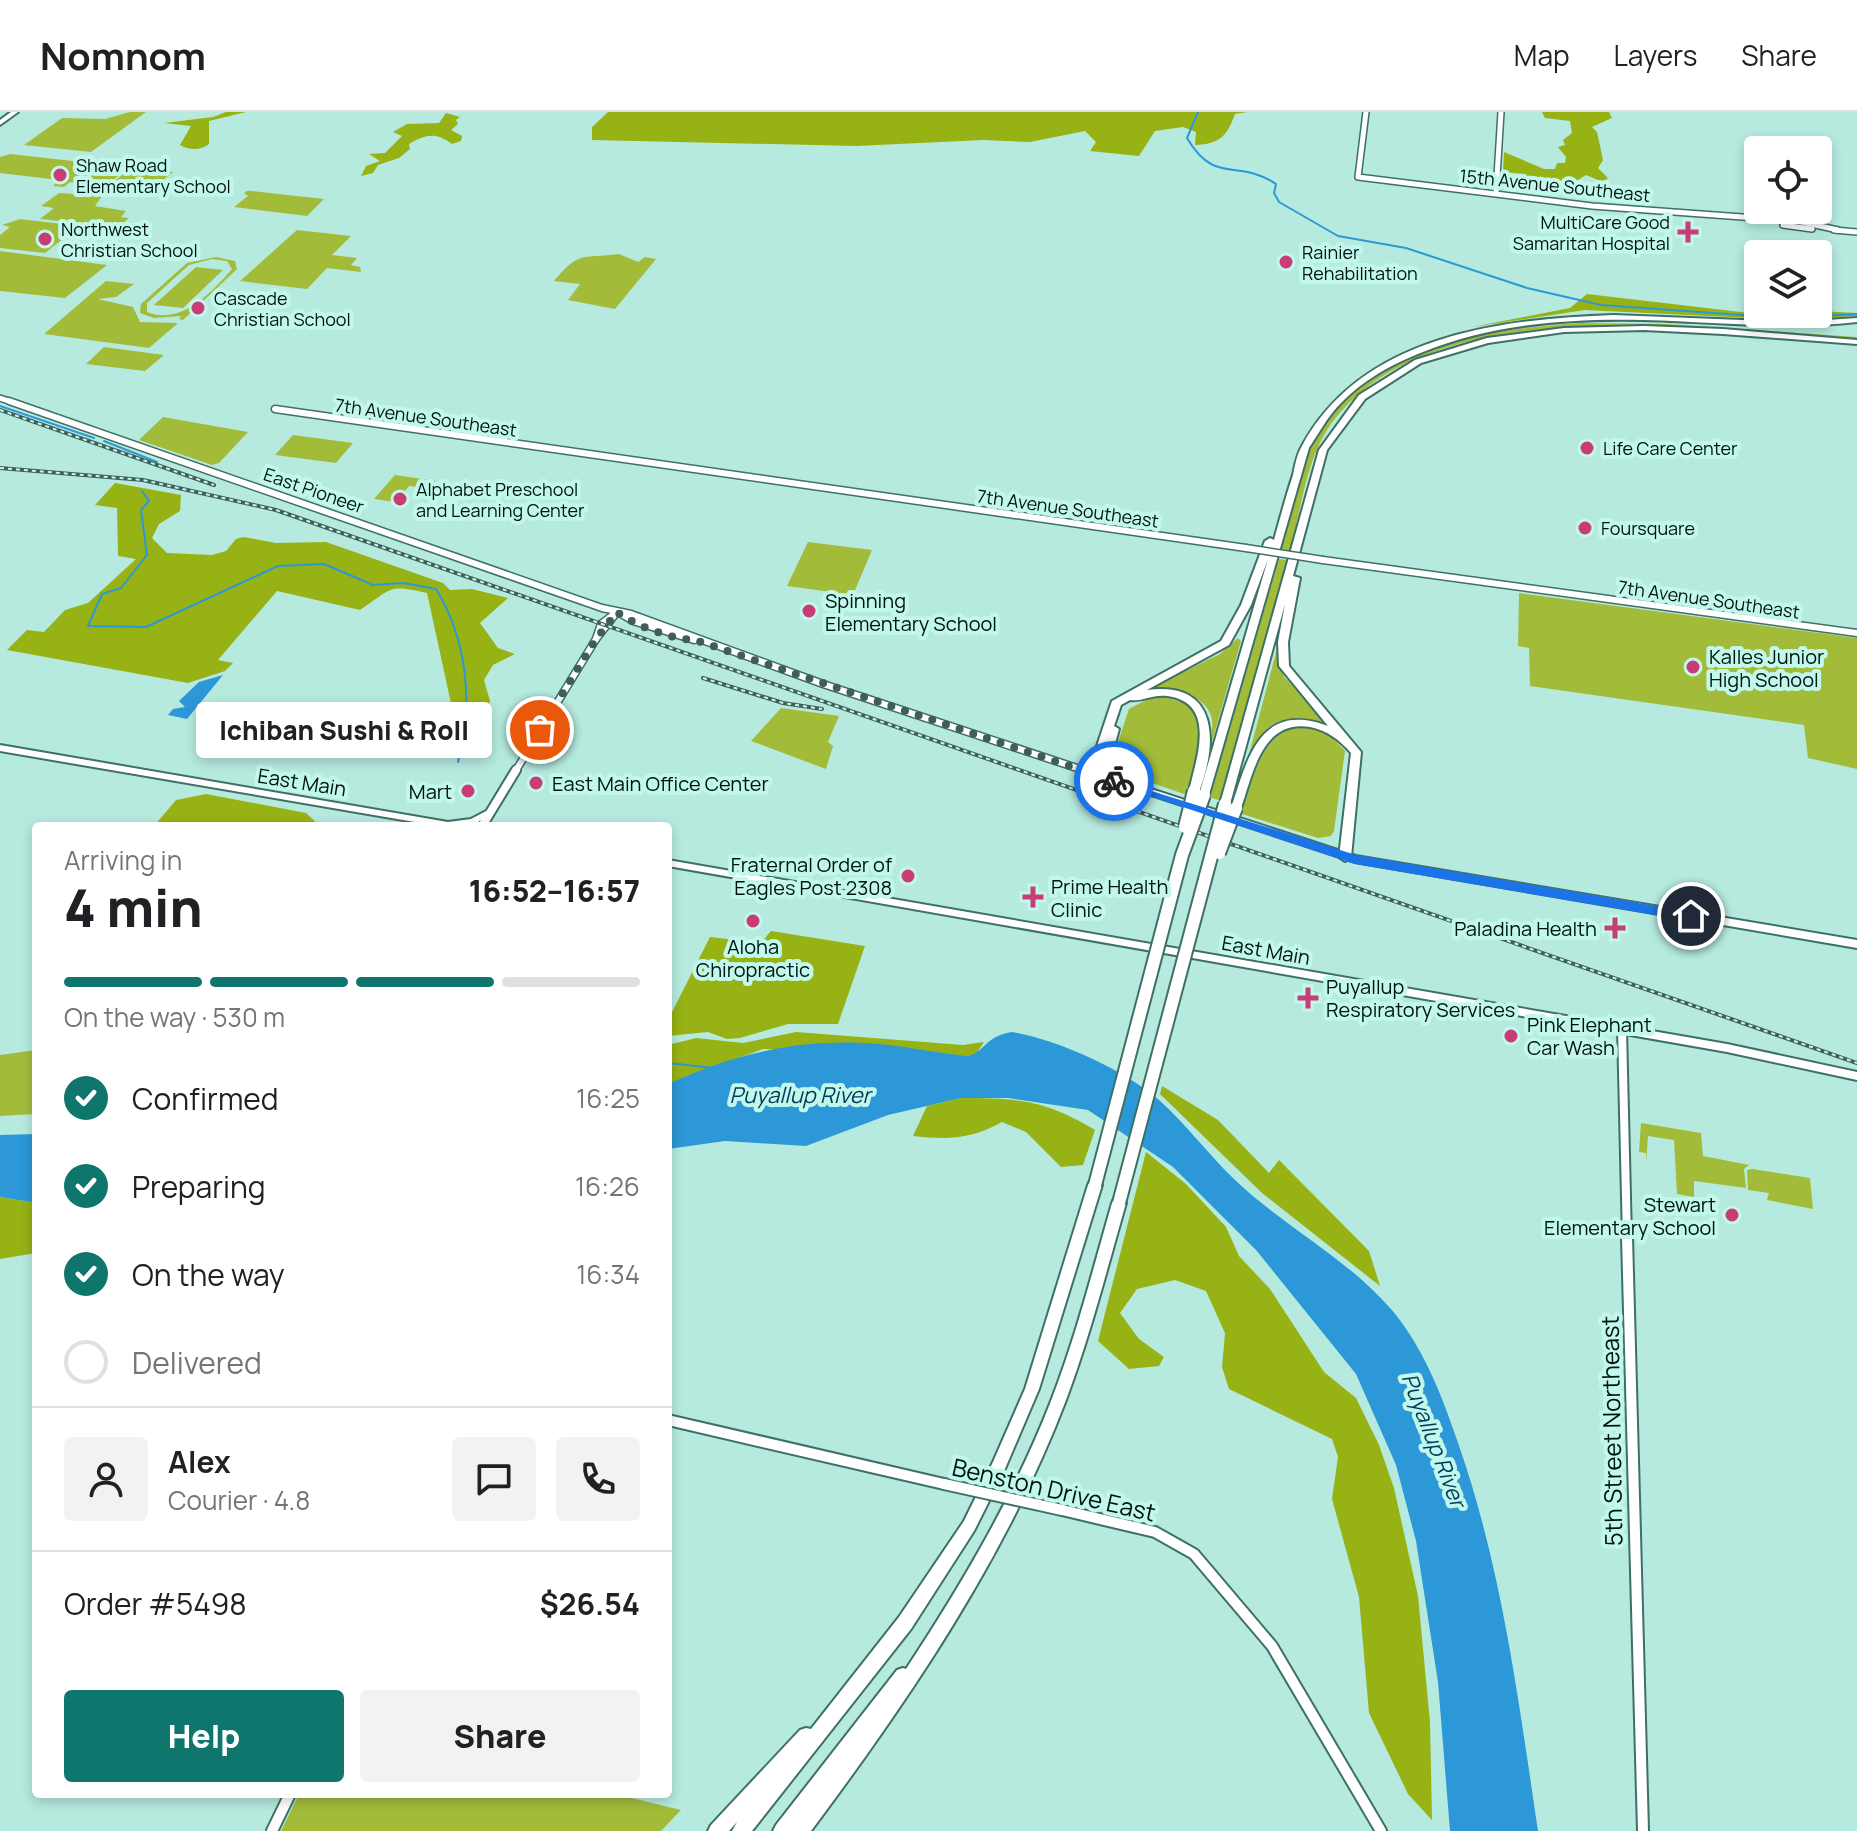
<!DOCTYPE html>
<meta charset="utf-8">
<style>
body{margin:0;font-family:Manrope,sans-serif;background:#f2f2f2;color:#202124;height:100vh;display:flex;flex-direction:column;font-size:30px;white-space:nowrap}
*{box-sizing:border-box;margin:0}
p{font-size:26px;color:#757577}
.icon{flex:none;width:44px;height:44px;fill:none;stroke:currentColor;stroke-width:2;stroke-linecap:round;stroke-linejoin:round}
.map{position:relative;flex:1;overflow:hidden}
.details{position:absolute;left:32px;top:710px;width:640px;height:976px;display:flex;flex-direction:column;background:#fff;border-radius:8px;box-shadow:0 4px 12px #0003}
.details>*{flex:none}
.fabs{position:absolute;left:1744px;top:24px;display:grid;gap:16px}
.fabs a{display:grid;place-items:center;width:88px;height:88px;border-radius:8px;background:#fff;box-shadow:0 4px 12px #0003;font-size:40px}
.pin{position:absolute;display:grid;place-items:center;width:68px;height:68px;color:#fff;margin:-34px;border:4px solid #fff;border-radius:50%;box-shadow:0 2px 8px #0007}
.courier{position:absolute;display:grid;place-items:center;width:80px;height:80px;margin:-40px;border:6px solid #1a73e8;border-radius:50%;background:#fff;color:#222;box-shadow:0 2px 10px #0007}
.bubble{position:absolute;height:56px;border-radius:8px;background:#fff;box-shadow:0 4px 12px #0003;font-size:26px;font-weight:800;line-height:56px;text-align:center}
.headline em{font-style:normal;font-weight:800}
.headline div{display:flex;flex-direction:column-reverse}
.headline{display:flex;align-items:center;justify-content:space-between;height:136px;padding:0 32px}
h1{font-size:52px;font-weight:800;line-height:60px}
.bar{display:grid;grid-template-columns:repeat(4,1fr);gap:12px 8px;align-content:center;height:96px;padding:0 32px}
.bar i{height:10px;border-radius:6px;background:#e0e0e0}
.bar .current{background:#0f766e}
.bar p{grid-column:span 4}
.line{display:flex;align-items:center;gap:20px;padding:0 32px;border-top:2px solid #e0e0e0}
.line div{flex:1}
.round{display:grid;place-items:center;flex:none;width:84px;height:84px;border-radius:8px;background:#f2f2f2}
ol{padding:0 32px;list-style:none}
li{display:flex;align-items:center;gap:24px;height:88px}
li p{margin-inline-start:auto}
li .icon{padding:8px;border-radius:50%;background:#0f766e;color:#fff;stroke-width:4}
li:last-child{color:#757577}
li i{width:44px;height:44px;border:4px solid #e0e0e0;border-radius:50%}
.action{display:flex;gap:16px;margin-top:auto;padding:16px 32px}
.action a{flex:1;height:92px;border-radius:8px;background:#0f766e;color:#fff;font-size:32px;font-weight:800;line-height:92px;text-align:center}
.action a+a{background:#f2f2f2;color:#202124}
header{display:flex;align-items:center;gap:48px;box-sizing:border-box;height:112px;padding:0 40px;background:#fff;border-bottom:2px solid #e0e0e0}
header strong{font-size:38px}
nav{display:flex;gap:44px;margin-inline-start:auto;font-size:28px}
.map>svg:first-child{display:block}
.green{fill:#a2bc3a;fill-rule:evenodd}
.forest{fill:#97b214}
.water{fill:#2d98d7}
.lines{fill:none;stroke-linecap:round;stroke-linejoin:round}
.stream{stroke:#2d98d7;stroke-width:2}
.minor-far3-casing{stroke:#3e7066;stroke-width:8}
.minor-far2-casing{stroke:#3e7066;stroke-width:9}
.minor-far1-casing{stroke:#3e7066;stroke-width:12}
.minor-casing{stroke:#3e7066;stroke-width:14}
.major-casing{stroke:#3e7066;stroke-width:4}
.highway-casing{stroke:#3e7066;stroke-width:4}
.minor-far3{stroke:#fff;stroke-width:5}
.minor-far2{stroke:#fff;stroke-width:6}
.minor-far1{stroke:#fff;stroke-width:8}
.minor{stroke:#fff;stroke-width:10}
.major{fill:#fff;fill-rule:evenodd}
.highway{fill:#fff;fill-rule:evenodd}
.rail-casing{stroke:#415f59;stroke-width:4}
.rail{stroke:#c2f7ec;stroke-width:2;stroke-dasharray:4;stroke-linecap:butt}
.minor-bridge-far1-casing{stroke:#3e7066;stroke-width:9;stroke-linecap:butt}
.minor-bridge-casing{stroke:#3e7066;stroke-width:14;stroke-linecap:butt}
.highway-bridge-casing{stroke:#3e7066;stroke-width:16;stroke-linecap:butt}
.minor-bridge-far1{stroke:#fff;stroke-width:6}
.minor-bridge{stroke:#fff;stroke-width:10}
.highway-bridge{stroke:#fff;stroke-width:12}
.route{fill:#1a73e8}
.done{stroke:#405e58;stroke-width:8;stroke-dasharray:0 14.4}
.poi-dot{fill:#c73d74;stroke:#c2f7ec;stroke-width:3}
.labels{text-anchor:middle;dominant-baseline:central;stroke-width:8;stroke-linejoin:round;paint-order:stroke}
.far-poi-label{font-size:18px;fill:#011310;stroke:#c2f7ec;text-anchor:start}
.far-street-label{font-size:18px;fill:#011310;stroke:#c2f7ec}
.poi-label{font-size:20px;fill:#011310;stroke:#c2f7ec;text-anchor:start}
.street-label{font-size:20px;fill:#011310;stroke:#c2f7ec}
.water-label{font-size:22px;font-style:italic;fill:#003a5a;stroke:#c2f7ec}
.near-street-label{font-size:24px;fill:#011310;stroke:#c2f7ec}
</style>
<header>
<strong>Nomnom</strong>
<nav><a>Map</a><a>Layers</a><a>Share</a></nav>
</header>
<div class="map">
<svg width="1857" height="1719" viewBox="0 0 1857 1719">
<rect width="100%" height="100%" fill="#b6eadf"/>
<g class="green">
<path d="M130,0H146L91,40L24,33L62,6L105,7Z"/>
<path d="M10,42L127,55L128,56L103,76L70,70L64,75L53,74L59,68L0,61V45Z"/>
<path d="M152,57L173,60L143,84L101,79L126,60L149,61Z"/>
<path d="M247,79H252L324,87L307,104L234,95L248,84L244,81Z"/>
<path d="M59,81L102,84L95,94L126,99L121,105L129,106L119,115L40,107L54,96L41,94Z"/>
<path d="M20,107L79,114L45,141L0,136V123L10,115L2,113Z"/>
<path d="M297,118L351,124L332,143L357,146L351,153L360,155L361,160L327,156L307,177L240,169Z"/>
<path d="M0,139L107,153L65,186L0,179Z"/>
<path d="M619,142L638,150L645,145L656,147L615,197L568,188L580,172L554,169C580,138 582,147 619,142Z"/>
<path d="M216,145L235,149L237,157L183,208L179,207L181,204L154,206L140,201L141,192L187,151ZM212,147L227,149L232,157C212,180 181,214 147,200V191L189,153Z"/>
<path d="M196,155L223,158L183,196L154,193Z"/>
<path d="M106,169L134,172L116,185L98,187L133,195L140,210L178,211L149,236L44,222Z"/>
<path d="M1580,211L1666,212L1857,225V228C1712,218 1429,175 1331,312C1306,347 1301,398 1290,439L1281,438C1292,399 1299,355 1318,321C1367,234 1492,217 1580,211Z"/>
<path d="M104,235L164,243L145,259L86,252Z"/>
<path d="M163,305L248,320L219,351L212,353L139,328Z"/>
<path d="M293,323L353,331L336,351L275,343Z"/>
<path d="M395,363L436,369L430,376L409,374L396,390L374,387Z"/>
<path d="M808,430L872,438L853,483L787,474Z"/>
<path d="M1279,447L1287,448L1286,452L1221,689L1210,685Z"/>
<path d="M1519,481L1857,526V657L1808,646L1804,613L1530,574L1529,536L1518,534Z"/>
<path d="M1238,526L1241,529L1211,633C1211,625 1213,616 1212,607C1206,579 1166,577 1144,579L1220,542Z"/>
<path d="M1278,533L1284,565L1335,615C1310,607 1276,599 1259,626C1254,635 1252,647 1246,654Z"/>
<path d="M1165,585L1190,593C1212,613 1195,659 1187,683L1120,660L1112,648L1129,597L1148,587Z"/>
<path d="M781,596L839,604L828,630L833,634L826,657L751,629Z"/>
<path d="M1307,615L1327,620L1345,639L1334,719L1331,724L1318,726L1239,701C1256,666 1260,614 1307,615Z"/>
<path d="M36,938V1002L0,1004V943Z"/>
<path d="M1641,1011L1701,1021L1703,1044L1749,1053L1744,1057L1746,1076L1694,1069V1085L1677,1082L1674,1028L1648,1024L1646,1052V1041L1639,1040Z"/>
<path d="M1752,1057L1810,1066L1813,1097L1767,1088L1769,1081L1748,1078L1747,1058Z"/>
<path d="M299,1682H615L681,1698L661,1719H281Z"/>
</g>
<g class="forest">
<path d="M226,0H246L209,9V32C200,39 189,38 180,33L191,14L164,11L213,5Z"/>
<path d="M608,0H1247L1235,2C1227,24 1220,32 1195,33L1196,20L1183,15L1155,19L1139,44L1090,39L1096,30L1085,19L1030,30L983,28L856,34L592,28V15Z"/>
<path d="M1542,0H1609L1612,6L1592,15L1597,20L1603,48L1598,56L1608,66L1603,70L1586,63L1578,68L1534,76L1526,62L1503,60L1504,40L1544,57H1555L1557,51H1565L1566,45L1558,35L1565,33L1563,28L1572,21L1570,9L1545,6Z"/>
<path d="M446,1L460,5L456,8L458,12L451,18L462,24L461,29L452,32C436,20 426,22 409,32L410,37L399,46L378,53L373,61L361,64L366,54L380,49L369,42L385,41L402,24L393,20L407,12L439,11Z"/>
<path d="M1587,182L1758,202H1818V199L1857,201V204L1789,208L1585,198L1472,215L1570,196Z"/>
<path d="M115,371L181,383L180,399L159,412L152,426L167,441L212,443L226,439L236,427L243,425L276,431L326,430L443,471L450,478L472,477L508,486L480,511L498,536L515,542L493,553L484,568L490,589L477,616L489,618L475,644L445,639L452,596L427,481C387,472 393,476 360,498L277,479L218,548L233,551L225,559L188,571L7,538L27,518L44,520L65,498L88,491L136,447L118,444L117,396L95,393Z"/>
<path d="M206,682L306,701L319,713L154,714L176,688Z"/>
<path d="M771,819L865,834L838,912H788L740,926L727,927L708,920L668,924V908L710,825L761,831Z"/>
<path d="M796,920L963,933L984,930L976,942L967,944L763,937L668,972V933L696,926L743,931Z"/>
<path d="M1162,974L1218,1008L1269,1061L1279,1048L1369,1139L1380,1174L1262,1081L1160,982Z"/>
<path d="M961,986C1019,986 1045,988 1095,1018L1083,1053L1061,1055L1026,1020L1002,1010C972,1027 947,1028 913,1024L927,994Z"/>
<path d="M1146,1040L1186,1072L1226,1115L1239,1144L1270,1177L1324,1260L1356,1286L1379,1333L1394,1376L1418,1484L1430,1610L1432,1708L1408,1682L1369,1601L1359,1485L1332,1387L1338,1345L1332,1327L1229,1277L1222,1255L1225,1221L1206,1179L1175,1168L1137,1177L1120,1201L1139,1227L1164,1245L1159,1254L1129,1257L1098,1229Z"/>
<path d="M0,1085L36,1091V1141L0,1147Z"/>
</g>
<g class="water">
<path d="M223,563L187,607L168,603L173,597L185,595L179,589L199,570Z"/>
<path d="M1012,920C1056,927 1125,958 1159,988C1186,1012 1208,1042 1234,1067C1285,1116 1350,1147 1396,1203C1425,1240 1442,1284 1457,1328C1502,1455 1518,1586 1538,1719H1450L1438,1570L1416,1429L1396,1353L1356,1262L1256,1138L1173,1055L1088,998L1008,986H961L888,1003L806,1034L725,1029L668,1037V972C732,943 792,928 863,931C898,932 932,941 967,944C986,940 983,925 1012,920Z"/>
<path d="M36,1022V1091L0,1085V1023Z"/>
</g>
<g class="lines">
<g class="stream">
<path d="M1198,0L1187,26C1215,74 1238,46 1276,72L1274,81L1279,90L1338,124L1406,136L1527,176L1601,193L1784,206L1857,202"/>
<path d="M0,294L94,326"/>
<path d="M104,329L157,350"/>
<path d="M142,379L149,389L141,398L147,443L121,476L102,482L88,514L146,515L278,454L324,452L373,473L404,471L436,477C467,527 474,593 458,650"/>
<path d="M668,951L714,956"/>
</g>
<defs>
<g id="minor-far3">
<path d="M1366,0L1358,65L1592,94L1797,109L1838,118"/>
<path d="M1496,81L1501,0"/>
<path d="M1783,113L1812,117"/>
<path d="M1834,118L1857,120"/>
<path d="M0,286L15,291"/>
</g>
<g id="minor-far2">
<path d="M9,289L602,496L631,502L823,572L1089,660"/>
<path d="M275,297L1246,436"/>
<path d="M1323,448L1857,521"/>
<path d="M618,500L633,509L694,528"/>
<path d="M596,527L601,512L617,500"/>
<path d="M515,660L596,527L617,500"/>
</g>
<g id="minor-far1">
<path d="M1083,658L1093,661"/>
<path d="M482,714L516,658"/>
<path d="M1622,917L1627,1127"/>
</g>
<g id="minor">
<path d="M1627,1125L1643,1719"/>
<path d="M668,1308L944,1372"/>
<path d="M1062,1398L1155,1420L1194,1442L1272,1534L1381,1719"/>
<path d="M272,1719L290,1682"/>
</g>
<g id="major">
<path d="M11,0H18L0,13V8Z"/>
<path d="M0,633L448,710L471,707L490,697L495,700L473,713L438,714L0,639Z"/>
<path d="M1093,658L1356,744L1857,828V836L1355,750L1090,663L1089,661Z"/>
<path d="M668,748L1727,932L1857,960V968L1727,940L668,754Z"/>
</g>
<g id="highway">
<path d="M1614,203L1796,210L1857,206V210C1786,218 1716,210 1644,208C1570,206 1492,212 1423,240C1389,253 1356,272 1333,300C1324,311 1317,324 1309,336L1208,686H1200L1199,683L1268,447L1251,493L1229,533L1147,578C1220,568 1218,633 1198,682L1194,683L1189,679C1196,647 1218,591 1167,584C1153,582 1141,590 1130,588L1121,593L1114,614L1119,617L1106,664L1101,668L1096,664H1089L1088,661L1112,589L1221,529L1241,493L1265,429L1270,426L1274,428C1280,406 1286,384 1293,363C1295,353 1297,342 1302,334C1362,223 1501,207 1614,203Z"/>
<path d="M1644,214L1723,217L1857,228V232L1723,222L1644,218L1564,220L1488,231L1421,251L1365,287L1327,338L1293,464L1300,466L1288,530L1289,554L1361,640L1351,745L1345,749L1339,745L1351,641C1340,628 1326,618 1310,615C1262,607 1253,662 1241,696L1236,700L1231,696C1248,645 1260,589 1328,614L1279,554L1278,530L1285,492L1230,692L1229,695H1221L1220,692L1319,338L1359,283L1415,248L1487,226L1564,216Z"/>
<path d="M1095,1068L1100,1069L1102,1073L1039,1277L1004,1359L974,1419L911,1517L752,1719H732L737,1710L729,1719H708L711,1713L800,1618L806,1616L811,1617L899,1505L964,1409L993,1350L1025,1277L1088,1073L1090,1069Z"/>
<path d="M1119,1086L1124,1087L1126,1091C1107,1157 1090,1224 1066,1288C1006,1445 911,1585 811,1719H773L776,1713L897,1558L903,1556L906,1557C962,1472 1014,1384 1051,1289C1076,1225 1093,1157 1112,1091L1114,1087Z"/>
</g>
</defs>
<use href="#minor-far3" class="minor-far3-casing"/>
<use href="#minor-far2" class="minor-far2-casing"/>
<use href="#minor-far1" class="minor-far1-casing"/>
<use href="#minor" class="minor-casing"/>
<use href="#major" class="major-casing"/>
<use href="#highway" class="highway-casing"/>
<use href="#minor-far3" class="minor-far3"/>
<use href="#minor-far2" class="minor-far2"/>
<use href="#minor-far1" class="minor-far1"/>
<use href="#minor" class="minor"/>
<use href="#major" class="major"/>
<use href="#highway" class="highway"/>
<defs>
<g id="rail">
<path d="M0,298L214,373"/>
<path d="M0,356L143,368L276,398L1857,951"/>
<path d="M703,566L783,591L822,597"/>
</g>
</defs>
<use href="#rail" class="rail-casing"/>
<use href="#rail" class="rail"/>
<defs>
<path id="minor-bridge-far1" d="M1246,436L1323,448"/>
<path id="minor-bridge" d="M944,1372L1062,1398"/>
<g id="highway-bridge">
<path d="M1185,715L1194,679"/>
<path d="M1219,741L1236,696"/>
<path d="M1095,1073L1182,743L1204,683"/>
<path d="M1119,1091L1225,692"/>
</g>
</defs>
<use href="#minor-bridge-far1" class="minor-bridge-far1-casing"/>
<use href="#minor-bridge" class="minor-bridge-casing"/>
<use href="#highway-bridge" class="highway-bridge-casing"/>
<use href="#minor-bridge-far1" class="minor-bridge-far1"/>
<use href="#minor-bridge" class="minor-bridge"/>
<use href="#highway-bridge" class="highway-bridge"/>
</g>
<path class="route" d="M1110,666L1356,743L1691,800L1697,804L1691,809L1355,752L1110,671Z"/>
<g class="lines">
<path class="done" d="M540,618L596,527L617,500C636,514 671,527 695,528L1114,669"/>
</g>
<g class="poi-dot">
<circle cx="60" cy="63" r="8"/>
<path d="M1684 108h8v8h8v8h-8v8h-8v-8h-8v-8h8z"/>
<circle cx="45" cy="127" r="8"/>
<circle cx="1286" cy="150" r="8"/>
<circle cx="198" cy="196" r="8"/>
<circle cx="1587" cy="336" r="8"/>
<circle cx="400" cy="387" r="8"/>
<circle cx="1585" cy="416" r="8"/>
<circle cx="809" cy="499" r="8"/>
<circle cx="1693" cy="555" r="8"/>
<circle cx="536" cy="671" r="8"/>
<circle cx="468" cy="679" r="8"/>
<circle cx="908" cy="764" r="8"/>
<path d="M1029 773h8v8h8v8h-8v8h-8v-8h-8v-8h8z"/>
<circle cx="753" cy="809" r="8"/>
<path d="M1611 804h8v8h8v8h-8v8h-8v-8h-8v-8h8z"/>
<path d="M1304 874h8v8h8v8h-8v8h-8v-8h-8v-8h8z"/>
<circle cx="1511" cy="924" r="8"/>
<circle cx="1732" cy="1103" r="8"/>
</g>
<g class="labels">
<g class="far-poi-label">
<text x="76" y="53">Shaw Road<tspan x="76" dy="21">Elementary School</tspan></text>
<text x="1670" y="110" text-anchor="end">MultiCare Good<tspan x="1670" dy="21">Samaritan Hospital</tspan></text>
<text x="61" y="117">Northwest<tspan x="61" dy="21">Christian School</tspan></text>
<text x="1302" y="140">Rainier<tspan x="1302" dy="21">Rehabilitation</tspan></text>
<text x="214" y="186">Cascade<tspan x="214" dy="21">Christian School</tspan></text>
<text x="1603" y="336">Life Care Center</text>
<text x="416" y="377">Alphabet Preschool<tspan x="416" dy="21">and Learning Center</tspan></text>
<text x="1601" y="416">Foursquare</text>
</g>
<g class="far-street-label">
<text transform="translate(1555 73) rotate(6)">15th Avenue Southeast</text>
<text transform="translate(426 305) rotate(8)">7th Avenue Southeast</text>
<text transform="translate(314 378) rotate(19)">East Pioneer</text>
<text transform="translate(1068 396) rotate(8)">7th Avenue Southeast</text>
<text transform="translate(1709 487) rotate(8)">7th Avenue Southeast</text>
</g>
<g class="poi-label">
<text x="825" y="488">Spinning<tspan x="825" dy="23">Elementary School</tspan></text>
<text x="1709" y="544">Kalles Junior<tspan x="1709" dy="23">High School</tspan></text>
<text x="552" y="671">East Main Office Center</text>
<text x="452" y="679" text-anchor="end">Mart</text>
<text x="892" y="752" text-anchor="end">Fraternal Order of<tspan x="892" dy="23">Eagles Post 2308</tspan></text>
<text x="1051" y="774">Prime Health<tspan x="1051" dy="23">Clinic</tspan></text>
<text x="1597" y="816" text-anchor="end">Paladina Health</text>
<text x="753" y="834" text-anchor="middle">Aloha<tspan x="753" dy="23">Chiropractic</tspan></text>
<text x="1326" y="874">Puyallup<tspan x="1326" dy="23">Respiratory Services</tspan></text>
<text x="1527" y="912">Pink Elephant<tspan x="1527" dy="23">Car Wash</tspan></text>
<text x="1716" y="1092" text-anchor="end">Stewart<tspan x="1716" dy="23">Elementary School</tspan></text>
</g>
<g class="street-label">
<text transform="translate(302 670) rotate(9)">East Main</text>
<text transform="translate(1266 838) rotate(10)">East Main</text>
</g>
<g class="water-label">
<text x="800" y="983">Puyallup River</text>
<text transform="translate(1434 1328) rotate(69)">Puyallup River</text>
</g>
<g class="near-street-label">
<text transform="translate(1611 1319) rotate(-91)">5th Street Northeast</text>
<text transform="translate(1054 1377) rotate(13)">Benston Drive East</text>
</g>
</g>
</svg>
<div class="fabs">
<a><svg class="icon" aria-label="locate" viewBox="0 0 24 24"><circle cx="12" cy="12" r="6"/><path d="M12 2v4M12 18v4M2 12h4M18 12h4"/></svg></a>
<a><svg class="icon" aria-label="layers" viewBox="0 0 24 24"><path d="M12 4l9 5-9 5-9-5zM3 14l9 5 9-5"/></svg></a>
</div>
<div class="pin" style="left:540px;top:618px;background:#ea580c"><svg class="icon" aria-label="bag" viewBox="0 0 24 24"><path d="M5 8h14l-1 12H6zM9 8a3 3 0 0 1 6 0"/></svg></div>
<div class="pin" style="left:1691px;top:804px;background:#1f2937"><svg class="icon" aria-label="home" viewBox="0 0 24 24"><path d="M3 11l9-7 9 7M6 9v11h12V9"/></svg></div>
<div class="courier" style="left:1114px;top:669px"><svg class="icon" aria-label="bike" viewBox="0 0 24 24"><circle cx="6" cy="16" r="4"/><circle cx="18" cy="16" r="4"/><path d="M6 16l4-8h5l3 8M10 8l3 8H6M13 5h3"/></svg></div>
<div class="bubble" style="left:196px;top:590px;width:296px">Ichiban Sushi &amp; Roll</div>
<section class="details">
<div class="headline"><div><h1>4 min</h1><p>Arriving in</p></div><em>16:52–16:57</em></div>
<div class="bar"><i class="current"></i><i class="current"></i><i class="current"></i><i></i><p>On the way · 530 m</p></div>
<ol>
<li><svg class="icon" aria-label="check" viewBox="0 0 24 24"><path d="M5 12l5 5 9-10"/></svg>Confirmed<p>16:25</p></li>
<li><svg class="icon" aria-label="check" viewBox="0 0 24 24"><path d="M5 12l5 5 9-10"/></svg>Preparing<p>16:26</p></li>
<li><svg class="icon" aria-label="check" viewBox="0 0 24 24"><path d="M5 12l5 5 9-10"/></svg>On the way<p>16:34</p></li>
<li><i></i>Delivered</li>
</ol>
<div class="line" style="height:144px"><a class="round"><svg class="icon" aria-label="person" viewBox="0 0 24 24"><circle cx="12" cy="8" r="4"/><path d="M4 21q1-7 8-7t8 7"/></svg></a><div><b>Alex</b><p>Courier · 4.8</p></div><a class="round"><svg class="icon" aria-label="chat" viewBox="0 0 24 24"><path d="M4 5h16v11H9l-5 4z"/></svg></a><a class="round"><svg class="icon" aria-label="phone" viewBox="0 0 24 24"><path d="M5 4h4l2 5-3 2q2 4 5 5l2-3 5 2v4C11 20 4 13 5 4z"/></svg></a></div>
<div class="line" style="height:104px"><div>Order #5498</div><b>$26.54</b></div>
<div class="action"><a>Help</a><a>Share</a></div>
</section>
</div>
